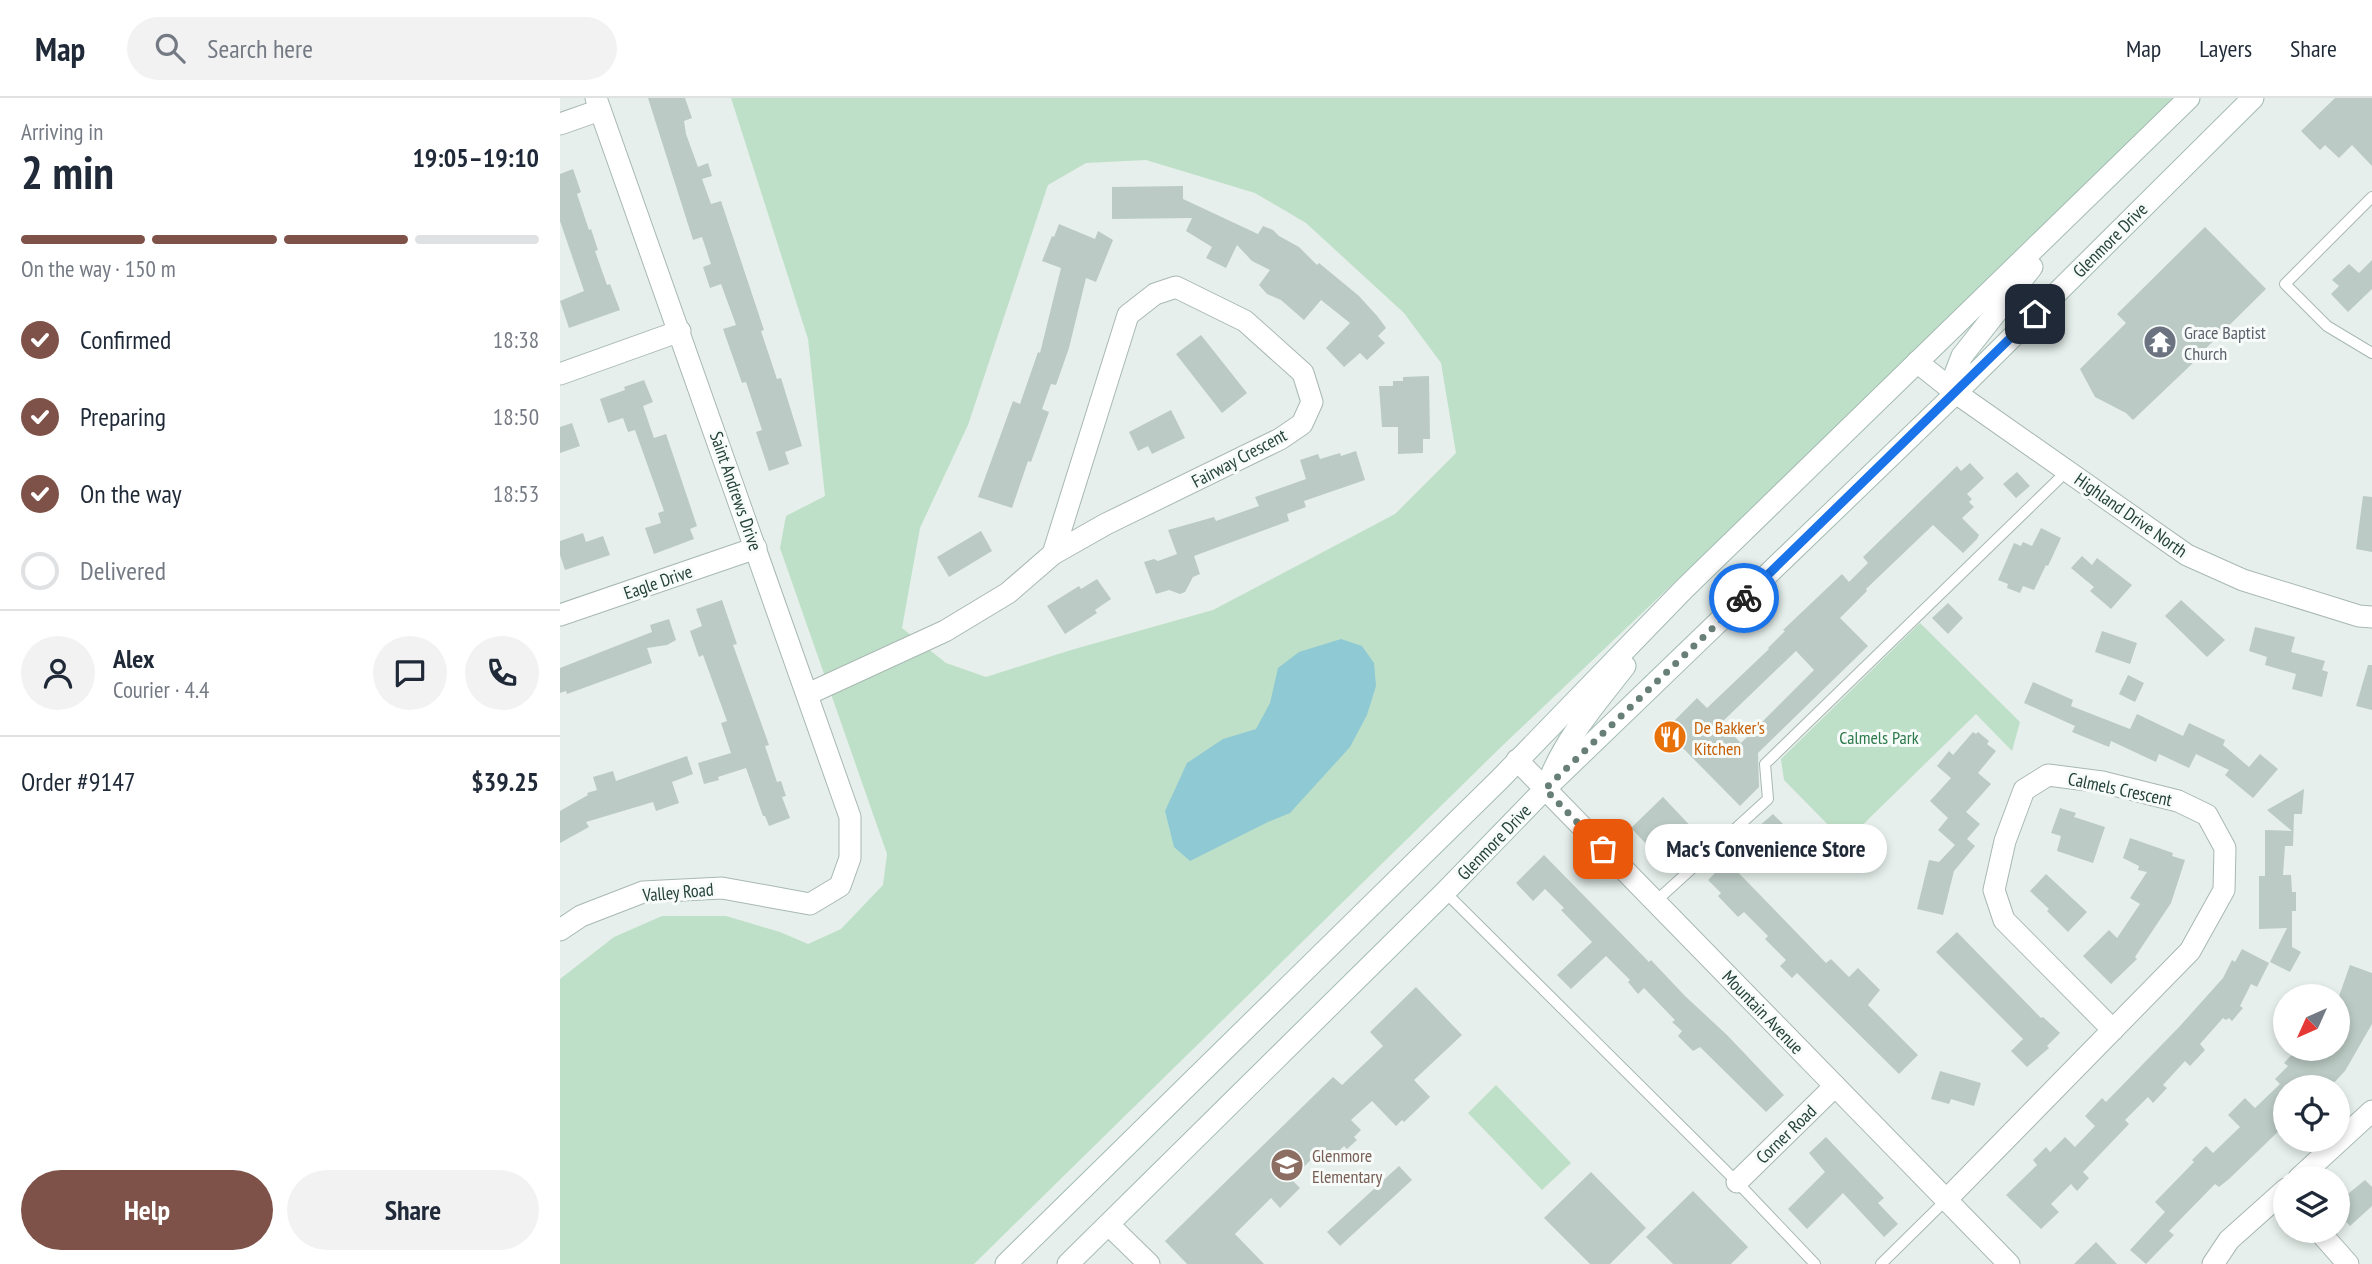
<!DOCTYPE html>
<meta charset="utf-8">
<style>
body{margin:0;font-family:"PT Sans Narrow",sans-serif;background:#f2f2f3;color:#1f2937;height:100vh;display:flex;flex-direction:column;font-size:26px;white-space:nowrap}
*{box-sizing:border-box;margin:0}
p{font-size:23px;color:#747a83}
.icon{flex:none;width:38px;height:38px;fill:none;stroke:currentColor;stroke-width:2;stroke-linecap:round;stroke-linejoin:round}
.map{position:relative;flex:1;overflow:hidden}
.sheet{display:flex;flex-direction:column;background:#fff;width:560px}
.sheet>*{flex:none}
.needle{width:46px;rotate:225deg}
.fabs{position:absolute;left:1713px;top:886px;display:grid;gap:14px}
.fabs a{display:grid;place-items:center;width:77px;height:77px;border-radius:50%;background:#fff;box-shadow:0 4px 10px #0003;font-size:35px}
.pin{position:absolute;display:grid;place-items:center;width:60px;height:60px;color:#fff;margin:-30px;border-radius:14px;box-shadow:0 4px 10px #0006}
.courier{position:absolute;display:grid;place-items:center;width:70px;height:70px;margin:-35px;border:5px solid #1a73e8;border-radius:50%;background:#fff;color:#222;box-shadow:0 2px 9px #0007}
.bubble{position:absolute;height:49px;border-radius:24px;background:#fff;box-shadow:0 4px 10px #0003;font-size:23px;font-weight:600;line-height:49px;text-align:center}
.head em{font-style:normal;font-weight:600}
.head div{display:flex;flex-direction:column-reverse}
.head{display:flex;align-items:center;justify-content:space-between;height:119px;padding:0 21px}
h1{font-size:46px;font-weight:600;line-height:52px}
.bar{display:grid;grid-template-columns:repeat(4,1fr);gap:10px 7px;align-content:center;height:84px;padding:0 21px}
.bar i{height:9px;border-radius:5px;background:#e0e1e3}
.bar .selected{background:#7f5249}
.bar p{grid-column:span 4}
.line{display:flex;align-items:center;gap:18px;padding:0 21px;border-top:2px solid #e0e1e3}
.line div{flex:1}
.round{display:grid;place-items:center;flex:none;width:74px;height:74px;border-radius:37px;background:#f2f2f3}
ol{padding:0 21px;list-style:none}
li{display:flex;align-items:center;gap:21px;height:77px}
li p{margin-inline-start:auto}
li .icon{padding:7px;border-radius:50%;background:#7f5249;color:#fff;stroke-width:4}
li:last-child{color:#747a83}
li i{width:38px;height:38px;border:4px solid #e0e1e3;border-radius:50%}
.primary-button{display:flex;gap:14px;margin-top:auto;padding:14px 21px}
.primary-button a{flex:1;height:80px;border-radius:42px;background:#7f5249;color:#fff;font-size:28px;font-weight:600;line-height:80px;text-align:center}
.primary-button a+a{background:#f2f2f3;color:#1f2937}
header{display:flex;align-items:center;gap:42px;box-sizing:border-box;height:98px;padding:0 35px;background:#fff;border-bottom:2px solid #e0e1e3}
header strong{font-size:33px}
nav{display:flex;gap:38px;margin-inline-start:auto;font-size:24px}
.search{width:490px;height:63px;background:#f2f2f3;display:flex;align-items:center;gap:18px;box-sizing:border-box;padding:0 24px;border-radius:38px;color:#747a83;font-size:26px}
main{display:flex;flex:1;min-height:0}
.map>svg:first-child{display:block}
.green{fill:#bfe0c8;fill-rule:evenodd}
.water{fill:#8ec9d4}
.building{fill:#bbcac4;fill-rule:evenodd}
.lines{fill:none;stroke-linecap:round;stroke-linejoin:round}
.service-casing{stroke:#a8b8b2;stroke-width:12}
.minor-casing{stroke:#a8b8b2;stroke-width:23}
.secondary-casing{stroke:#a4bbb3;stroke-width:23}
.service{stroke:#fff;stroke-width:10}
.minor{stroke:#fff;stroke-width:21}
.secondary{stroke:#fff;stroke-width:21}
.done{stroke:#687f78;stroke-width:7;stroke-dasharray:0 12.6}
.route{stroke:#1a73e8;stroke-width:9}
.labels{text-anchor:middle;dominant-baseline:central;stroke-width:6;stroke-linejoin:round;paint-order:stroke}
.street-label{font-size:18px;fill:#24423a;stroke:#f7fbf9}
.worship-label{font-size:18px;fill:#5b616d;stroke:#f7fbf9;text-anchor:start}
.food-label{font-size:18px;fill:#c56008;stroke:#f7fbf9;text-anchor:start}
.park-label{font-size:18px;fill:#2d7a4b;stroke:#f7fbf9}
.education-label{font-size:18px;fill:#785e54;stroke:#f7fbf9;text-anchor:start}
</style>
<header>
<strong>Map</strong>
<div class="search"><svg class="icon" aria-label="search" viewBox="0 0 24 24"><circle cx="10" cy="10" r="6"/><path d="M15 15l6 6"/></svg>Search here</div>
<nav><a>Map</a><a>Layers</a><a>Share</a></nav>
</header>
<main>
<section class="sheet">
<div class="head"><div><h1>2 min</h1><p>Arriving in</p></div><em>19:05–19:10</em></div>
<div class="bar"><i class="selected"></i><i class="selected"></i><i class="selected"></i><i></i><p>On the way · 150 m</p></div>
<ol>
<li><svg class="icon" aria-label="check" viewBox="0 0 24 24"><path d="M5 12l5 5 9-10"/></svg>Confirmed<p>18:38</p></li>
<li><svg class="icon" aria-label="check" viewBox="0 0 24 24"><path d="M5 12l5 5 9-10"/></svg>Preparing<p>18:50</p></li>
<li><svg class="icon" aria-label="check" viewBox="0 0 24 24"><path d="M5 12l5 5 9-10"/></svg>On the way<p>18:53</p></li>
<li><i></i>Delivered</li>
</ol>
<div class="line" style="height:126px"><a class="round"><svg class="icon" aria-label="person" viewBox="0 0 24 24"><circle cx="12" cy="8" r="4"/><path d="M4 21q1-7 8-7t8 7"/></svg></a><div><b>Alex</b><p>Courier · 4.4</p></div><a class="round"><svg class="icon" aria-label="chat" viewBox="0 0 24 24"><path d="M4 5h16v11H9l-5 4z"/></svg></a><a class="round"><svg class="icon" aria-label="phone" viewBox="0 0 24 24"><path d="M5 4h4l2 5-3 2q2 4 5 5l2-3 5 2v4C11 20 4 13 5 4z"/></svg></a></div>
<div class="line" style="height:91px"><div>Order #9147</div><b>$39.25</b></div>
<div class="primary-button"><a>Help</a><a>Share</a></div>
</section>
<div class="map">
<svg width="1812" height="1166" viewBox="0 0 1812 1166">
<rect width="100%" height="100%" fill="#e6efeb"/>
<g class="green">
<path d="M171,0H1614L1320,289L941,649L414,1166H0V881L54,839L102,818H166L220,834L248,846L281,831L323,787L327,756L220,450L226,418L265,398L248,241ZM586,62L695,95L746,125L844,215L881,265L896,355L835,416L653,512L511,552L426,579L386,565L342,530L360,430L408,327L488,87L526,65Z"/>
<path d="M1360,525L1460,624L1452,653L1416,616L1285,744L1224,682L1221,661Z"/>
<path d="M936,987L1011,1065L982,1092L908,1015Z"/>
</g>
<path class="water" d="M781,541L802,548L814,565L816,588L807,617L790,649L730,715L708,724L630,763L614,749L605,713L627,665L663,641L696,631L710,605L718,570L739,554Z"/>
<g class="building">
<path d="M88,0H125L132,20L124,23L126,36L138,69L148,65L152,78L142,81L151,106L161,103L204,232L201,233L217,281L221,280L242,348L225,354L229,366L209,373L196,334L202,332L186,284L182,285L163,231L176,227L161,186L150,190L143,169L151,166L142,139L133,142Z"/>
<path d="M1775,0H1812V68L1792,47L1779,60L1765,47L1760,52L1741,33Z"/>
<path d="M13,71L21,94L17,96L29,132L31,131L38,152L35,153L47,187L50,186L60,212L9,230L0,203L24,193L0,123V76Z"/>
<path d="M623,88V101L698,136L703,128L713,132L719,138L739,149L757,167L759,165L799,198L818,219L826,230L818,238L825,245L807,262L800,255L784,269L766,250L790,225L761,202L744,222L721,202L707,196L699,187L710,172L692,163L677,147L666,170L646,160L652,149L626,133L632,120L552,121V89Z"/>
<path d="M499,126L535,141L538,133L553,142L536,184L526,180L509,250L496,287L491,286L482,311L489,314L471,364L468,363L452,410L418,399L453,303L460,306L478,254L480,255L501,170L482,163L492,138L494,139Z"/>
<path d="M1645,129L1706,191L1633,263L1634,264L1573,322L1566,315L1535,299L1520,271L1566,225L1557,216Z"/>
<path d="M1812,162V191L1788,214L1771,196L1779,188L1772,182L1789,166L1799,175Z"/>
<path d="M641,237L687,295L662,315L616,256Z"/>
<path d="M869,278L870,341H863V355L838,356V329H822L819,288H833V283H843V279Z"/>
<path d="M84,282L93,304L83,308L94,340L106,336L137,428L130,431L134,441L94,456L85,430L101,425L98,415L104,413L75,332L68,334L63,320L48,325L40,301L65,292L64,289Z"/>
<path d="M611,312L625,340L592,356L588,348L578,353L569,334Z"/>
<path d="M12,325L20,348L0,355V329Z"/>
<path d="M796,353L805,382L744,403L746,409L727,416L729,423L634,458L640,476L633,479L625,494L620,496L609,492L596,496L584,464L594,461L598,463L617,456L608,432L654,419L656,423L699,408L695,399L746,381L740,362L758,356L760,361L780,355L781,358Z"/>
<path d="M1410,365L1424,380L1407,396L1412,401L1409,404L1414,409L1402,420L1419,437L1417,441L1403,455L1373,427L1306,491L1307,493L1280,520L1308,548L1198,655L1199,689L1180,708L1105,632L1137,600L1147,610L1209,551L1208,550L1225,533L1223,532L1282,476L1289,484L1308,465L1303,459L1397,368L1401,373ZM1236,553L1254,572L1181,645L1161,625Z"/>
<path d="M1457,374L1470,388L1456,400L1443,386Z"/>
<path d="M1803,398L1812,399V454L1796,451Z"/>
<path d="M1481,430L1501,440L1488,468L1486,467L1474,492L1463,488L1460,495L1447,490L1448,486L1438,482L1454,445L1461,448L1463,444L1472,448Z"/>
<path d="M421,433L432,453L389,479L377,459Z"/>
<path d="M23,435L26,444L43,438L50,457L5,472L0,457V443Z"/>
<path d="M1522,458L1532,467L1537,460L1572,487L1551,511L1530,493L1534,489L1511,470Z"/>
<path d="M537,481L551,501L535,512L537,515L505,536L487,508L519,488L521,491Z"/>
<path d="M162,502L177,546L173,547L209,647L205,648L217,684L221,683L226,698L222,699L230,720L209,728L205,718H203L186,670L158,679L159,682L144,686L138,665L171,655L161,625L167,623L143,557L139,559L130,533L142,528L136,511Z"/>
<path d="M1621,502L1665,542L1647,559L1605,518Z"/>
<path d="M1388,505L1403,520L1388,536L1372,520Z"/>
<path d="M109,521L116,542L107,547L87,550L92,565L7,596L6,593L0,595V570L92,534L90,527Z"/>
<path d="M1695,529L1735,539L1731,554L1765,563L1762,572L1768,574L1762,599L1732,591L1736,576L1705,567L1707,559L1689,553Z"/>
<path d="M1542,533L1577,545L1570,566L1535,554Z"/>
<path d="M1808,567H1812V612L1796,608Z"/>
<path d="M1568,577L1584,585L1575,604L1559,596Z"/>
<path d="M1473,584L1513,602L1511,608L1570,631L1577,616L1623,638L1629,625L1665,642L1663,647L1689,669L1700,656L1718,671L1693,700L1665,677L1669,672L1636,656L1629,670L1599,656L1596,664L1551,643L1549,649L1512,634L1515,628L1464,605Z"/>
<path d="M1413,634L1416,636L1418,634L1429,643L1427,646L1436,653L1418,675L1431,686L1406,714L1420,726L1407,741L1415,748L1394,773L1383,817L1357,811L1369,762L1379,764L1395,747L1378,732L1388,720L1370,703L1391,680L1377,668L1389,653L1393,657Z"/>
<path d="M127,658L133,676L112,684L119,705L96,713L93,704L26,724L29,729L0,745V713L28,697L27,695L37,692L33,679L53,673L56,683Z"/>
<path d="M1744,691L1742,716H1734L1733,748H1725L1723,777H1731L1732,794H1736V813H1732V849L1741,854L1730,874L1710,864L1727,830L1699,831V778H1705V732L1732,733L1707,712Z"/>
<path d="M1103,699L1138,736L1106,767L1071,730Z"/>
<path d="M1500,710L1516,715L1514,719L1545,729L1533,765L1497,753L1501,738L1491,735Z"/>
<path d="M1213,716L1225,728L1211,742L1198,729Z"/>
<path d="M1570,740L1613,755L1612,758L1625,762L1611,805L1575,859L1577,861L1551,886L1523,858L1549,832L1557,840L1580,806L1570,800L1587,774L1578,772L1579,768L1563,760Z"/>
<path d="M984,757L1089,864L1091,862L1125,898L1167,937L1224,997L1206,1014L1140,949L1133,953L1118,938L1122,933L1112,924L1115,922L1084,890L1078,896L1068,884L1070,882L1046,858L1011,891L997,877L1032,844L1001,812L1004,810L985,791L973,803L956,785Z"/>
<path d="M1167,763L1266,865L1271,861L1289,879L1298,870L1320,892L1308,907L1358,957L1339,976L1237,875L1232,880L1220,868L1226,862L1205,841L1208,838L1184,814L1178,819L1158,798L1161,795L1148,782Z"/>
<path d="M1486,776L1527,814L1508,834L1487,813L1489,811L1470,793Z"/>
<path d="M1397,834L1481,920L1483,919L1500,935L1487,948L1489,950L1467,969L1451,953L1463,941L1376,854Z"/>
<path d="M1682,851L1709,865L1697,889L1691,886L1680,908L1683,910L1672,923L1669,920L1666,922L1663,920L1640,946L1645,952L1630,968L1625,963L1603,987L1607,990L1593,1005L1588,999L1565,1022L1569,1026L1523,1074L1529,1080L1517,1093L1511,1086L1491,1106L1499,1114L1481,1131L1446,1097L1477,1067L1473,1062L1486,1049L1490,1054L1505,1039L1515,1049L1535,1028L1525,1018L1542,1000L1546,1004L1620,928L1663,880L1672,862L1675,864Z"/>
<path d="M1790,867L1812,875V926L1785,973L1770,989H1726V1026L1669,1081L1659,1089L1655,1086L1609,1133L1614,1137L1586,1166L1570,1152L1605,1114L1595,1104L1634,1064L1632,1062L1646,1048L1653,1055L1680,1029L1668,1017L1685,1000L1695,1010L1720,986L1715,981L1728,968L1724,965L1738,950H1778V901Z"/>
<path d="M856,889L902,937L854,982L870,999L844,1024L842,1022L836,1028L812,1003L791,1022L801,1032L794,1039L797,1042L787,1051L784,1048L764,1067L755,1058L731,1081L740,1090L720,1110L711,1100L675,1136L704,1166H627L605,1143L773,979L782,987L823,948L810,934Z"/>
<path d="M1380,973L1421,985L1414,1008L1391,1001L1389,1006L1371,1001Z"/>
<path d="M1266,1039L1324,1100L1318,1105L1338,1126L1324,1139L1283,1095L1247,1131L1228,1111L1265,1074L1249,1055Z"/>
<path d="M839,1068L852,1082L780,1148L767,1134Z"/>
<path d="M1031,1074L1086,1130L1050,1166H1030L984,1120Z"/>
<path d="M1805,1082L1812,1089V1108L1790,1128L1778,1115V1104Z"/>
<path d="M1133,1093L1188,1149L1171,1166H1113L1086,1139Z"/>
<path d="M1536,1144L1557,1166H1514Z"/>
</g>
<g class="lines">
<defs>
<g id="service">
<path d="M1812,99L1725,186L1767,228L1812,255"/>
<path d="M885,794L1177,1084L1255,1166"/>
<path d="M1095,804L1208,701L1205,666L1507,373"/>
<path d="M1321,1166L1386,1102"/>
</g>
<g id="minor">
<path d="M0,26L40,12"/>
<path d="M1357,264L1396,295L1627,457L1683,482L1799,518L1812,519"/>
<path d="M0,276L120,233"/>
<path d="M0,517L196,450"/>
<path d="M248,596L385,533L448,495L493,456L546,426L720,341L742,326L752,304L743,275L685,223L616,189L595,196L568,217L493,456"/>
<path d="M957,662L1449,1166"/>
<path d="M0,832L21,818L83,794L162,790L250,806L280,788L290,760V719L36,0"/>
<path d="M1739,1080L1812,1013"/>
<path d="M1177,1084L1275,988"/>
<path d="M1386,1102L1630,853L1664,792L1665,750L1647,717L1618,703L1542,684L1488,677L1464,692L1445,743L1434,792L1444,822L1553,932"/>
<path d="M549,1127L589,1166"/>
<path d="M1758,1132L1788,1166"/>
<path d="M1653,1166L1669,1142L1726,1091"/>
</g>
<g id="secondary">
<path d="M1396,295L1395,276L1402,258L1472,169"/>
<path d="M990,680C1007,638 1038,603 1065,568"/>
<path d="M446,1166L940,681L1124,491L1629,0"/>
<path d="M508,1166L885,794L985,691L1396,295L1693,0"/>
</g>
</defs>
<use href="#service" class="service-casing"/>
<use href="#minor" class="minor-casing"/>
<use href="#secondary" class="secondary-casing"/>
<use href="#service" class="service"/>
<use href="#minor" class="minor"/>
<use href="#secondary" class="secondary"/>
</g>
<g class="lines">
<path class="done" d="M1043,751L985,691L1184,500"/>
<path class="route" d="M1184,500L1475,216"/>
</g>
<defs>
<symbol id="temple-disc" viewBox="-11 -11 22 22"><circle r="9.5" fill="#6b7280" stroke="#f7fbf9"/><path d="M0-6L5-2H3V0L6.5 2.5H4V6H1.5V3h-3V6H-4V2.5H-6.5L-3 0V-2H-5Z" fill="#fff"/></symbol>
<symbol id="restaurant-disc" viewBox="-11 -11 22 22"><circle r="9.5" fill="#e8710a" stroke="#f7fbf9"/><path d="M-5-6h1v4h1v-4h1v4h1v-4h1v5L-1.5 .5V6h-2V.5L-5-1ZM5-6V6H3V1.5H1.5Q1.5-4 5-6Z" fill="#fff"/></symbol>
<symbol id="school-disc" viewBox="-11 -11 22 22"><circle r="9.5" fill="#8d6e63" stroke="#f7fbf9"/><path d="M0-5L7-2L0 1L-7-2ZM-4 1L0 2.5L4 1V4Q0 6-4 4Z" fill="#fff"/></symbol>
</defs>
<g fill-rule="evenodd">
<use href="#temple-disc" x="1581" y="225" width="38" height="38"/>
<use href="#restaurant-disc" x="1091" y="620" width="38" height="38"/>
<use href="#school-disc" x="708" y="1048" width="38" height="38"/>
</g>
<g class="labels">
<g class="street-label">
<text transform="translate(1550 142) rotate(-45)">Glenmore Drive</text>
<text transform="translate(679 360) rotate(-28)">Fairway Crescent</text>
<text transform="translate(176 393) rotate(71)">Saint Andrews Drive</text>
<text transform="translate(1571 417) rotate(35)">Highland Drive North</text>
<text transform="translate(98 484) rotate(-19)">Eagle Drive</text>
<text transform="translate(1560 691) rotate(12)">Calmels Crescent</text>
<text transform="translate(934 744) rotate(-46)">Glenmore Drive</text>
<text transform="translate(118 794) rotate(-5)">Valley Road</text>
<text transform="translate(1203 914) rotate(46)">Mountain Avenue</text>
<text transform="translate(1226 1036) rotate(-44)">Corner Road</text>
</g>
<g class="worship-label">
<text x="1624" y="234">Grace Baptist<tspan x="1624" dy="21">Church</tspan></text>
</g>
<g class="food-label">
<text x="1134" y="629">De Bakker's<tspan x="1134" dy="21">Kitchen</tspan></text>
</g>
<g class="park-label">
<text x="1319" y="639">Calmels Park</text>
</g>
<g class="education-label">
<text x="752" y="1057">Glenmore<tspan x="752" dy="21">Elementary</tspan></text>
</g>
</g>
</svg>
<div class="fabs">
<a><svg class="needle" viewBox="-14 -14 28 28"><path d="M0-13l5 13h-10z" fill="#e53935"/><path d="M0 13l5-13h-10z" fill="#747a83"/></svg></a>
<a><svg class="icon" aria-label="locate" viewBox="0 0 24 24"><circle cx="12" cy="12" r="6"/><path d="M12 2v4M12 18v4M2 12h4M18 12h4"/></svg></a>
<a><svg class="icon" aria-label="layers" viewBox="0 0 24 24"><path d="M12 4l9 5-9 5-9-5zM3 14l9 5 9-5"/></svg></a>
</div>
<div class="pin" style="left:1043px;top:751px;background:#ea580c"><svg class="icon" aria-label="bag" viewBox="0 0 24 24"><path d="M5 8h14l-1 12H6zM9 8a3 3 0 0 1 6 0"/></svg></div>
<div class="pin" style="left:1475px;top:216px;background:#1f2937"><svg class="icon" aria-label="home" viewBox="0 0 24 24"><path d="M3 11l9-7 9 7M6 9v11h12V9"/></svg></div>
<div class="courier" style="left:1184px;top:500px"><svg class="icon" aria-label="bike" viewBox="0 0 24 24"><circle cx="6" cy="16" r="4"/><circle cx="18" cy="16" r="4"/><path d="M6 16l4-8h5l3 8M10 8l3 8H6M13 5h3"/></svg></div>
<div class="bubble" style="left:1085px;top:726px;width:242px">Mac's Convenience Store</div>
</div>
</main>
